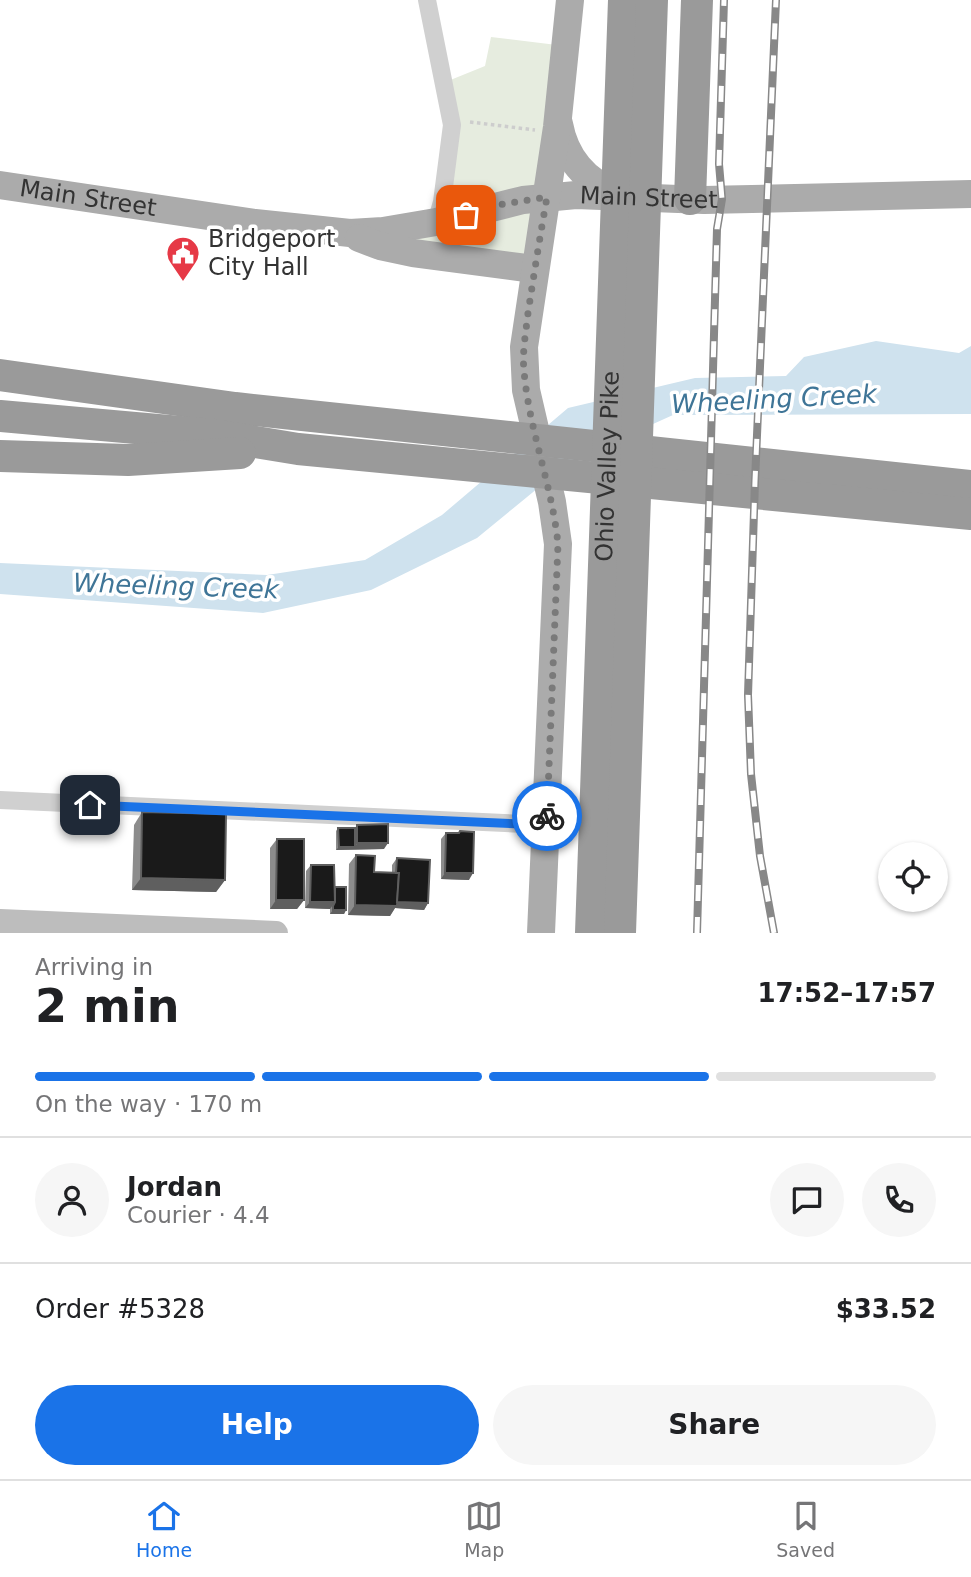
<!DOCTYPE html>
<meta charset="utf-8">
<style>
body{margin:0;font-family:"DejaVu Sans",sans-serif;background:#f6f6f6;color:#202124;height:100vh;display:flex;flex-direction:column;font-size:26px;white-space:nowrap}
*{box-sizing:border-box;margin:0}
p{font-size:23px;color:#757577}
.icon{flex:none;width:38px;height:38px;fill:none;stroke:currentColor;stroke-width:2;stroke-linecap:round;stroke-linejoin:round}
.map{position:relative;height:933px;overflow:hidden}
.side{display:flex;flex-direction:column;background:#fff;flex:1}
.side>*{flex:none}
.fabs{position:absolute;left:878px;top:842px;display:grid;gap:14px}
.fabs a{display:grid;place-items:center;width:70px;height:70px;border-radius:50%;background:#fff;box-shadow:0 2px 5px #0004;font-size:35px}
.pin{position:absolute;display:grid;place-items:center;width:60px;height:60px;color:#fff;margin:-30px;border-radius:14px;box-shadow:0 4px 10px #0006}
.courier{position:absolute;display:grid;place-items:center;width:70px;height:70px;margin:-35px;border:5px solid #1a73e8;border-radius:50%;background:#fff;color:#222;box-shadow:0 2px 9px #0007}
.headline em{font-style:normal;font-weight:800}
.headline div{display:flex;flex-direction:column-reverse}
.headline{display:flex;align-items:center;justify-content:space-between;height:119px;padding:0 35px}
h1{font-size:46px;font-weight:800;line-height:52px}
.bar{display:grid;grid-template-columns:repeat(4,1fr);gap:10px 7px;align-content:center;height:84px;padding:0 35px}
.bar i{height:9px;border-radius:5px;background:#e0e0e0}
.bar .current{background:#1a73e8}
.bar p{grid-column:span 4}
.line{display:flex;align-items:center;gap:18px;padding:0 35px;border-top:2px solid #e0e0e0}
.line div{flex:1}
.round{display:grid;place-items:center;flex:none;width:74px;height:74px;border-radius:37px;background:#f6f6f6}
.action{display:flex;gap:14px;margin-top:auto;padding:14px 35px}
.action a{flex:1;height:80px;border-radius:42px;background:#1a73e8;color:#fff;font-size:28px;font-weight:800;line-height:80px;text-align:center}
.action a+a{background:#f6f6f6;color:#202124}
.menu{display:flex;justify-content:space-around;align-items:center;height:98px;border-top:2px solid #e0e0e0;background:#fff;font-size:19px;color:#757577}
.menu a{display:grid;justify-items:center;gap:4px}
.menu .current{color:#1a73e8}
.map>svg:first-child{display:block}
.green{fill:#e6ecdf}
.water{fill:#cfe2ee}
.lines{fill:none;stroke-linecap:round;stroke-linejoin:round}
.path{stroke:#cdcdcd;stroke-width:3.5;stroke-dasharray:3.5 3.5;stroke-linecap:butt}
.street{stroke:#d0d0d0;stroke-width:18}
.secondary{stroke:#bdbdbd;stroke-width:24}
.primary{stroke:#ababab;stroke-width:28}
.highway{stroke:#9a9a9a;stroke-width:32}
.rail-casing{stroke:#888;stroke-width:8}
.rail{stroke:#fff;stroke-width:5;stroke-dasharray:16;stroke-linecap:butt}
.wall{fill:#8c8c8c}
.shaded-wall{fill:#5f5f5f}
.building{fill:#1a1a1a;stroke:#5f5f5f;stroke-width:2}
.done{stroke:#7a7a7a;stroke-width:7;stroke-dasharray:0 12.6}
.route{stroke:#1a73e8;stroke-width:9}
.labels{text-anchor:middle;dominant-baseline:central;stroke-width:7;stroke-linejoin:round;paint-order:stroke}
.street-label{font-size:24px;fill:#333;stroke:#fff}
.poi-label{font-size:24px;fill:#333;stroke:#fff;text-anchor:start}
.water-label{font-size:26px;font-style:italic;fill:#3f7597;stroke:#fff}
</style>
<div class="map">
<svg width="971" height="933" viewBox="0 0 971 933">
<rect width="100%" height="100%" fill="#fff"/>
<path class="green" d="M491,37L565,46L534,269L383,231L436,222L451,144L443,83L485,66Z"/>
<path class="water" d="M876,341L959,353L971,346V414L673,415L571,461L477,538L371,590L263,613L0,594V563L267,575L365,560L442,515L568,408L695,378L786,376L804,357Z"/>
<g class="lines">
<path class="path" d="M470,122L535,130"/>
<g class="street">
<path d="M427,0L452,125L442,202L436,222"/>
<path d="M0,800L547,825"/>
</g>
<path class="secondary" d="M0,921L276,933"/>
<g class="primary">
<path d="M559,124C565,157 585,182 617,193"/>
<path id="s1" d="M0,185L255,223L350,233L383,231L436,222L523,200L576,195L704,200L971,194"/>
<path d="M359,238L380,246L413,253L534,269"/>
<path d="M541,933L558,544L552,502L526,390L524,347L557,127L570,0"/>
</g>
<g class="highway">
<path d="M690,199L697,0"/>
<path d="M0,375L235,408L971,486"/>
<path d="M0,416L214,435L298,449L971,514"/>
<path d="M0,456L128,460L240,453"/>
<path id="s2" d="M591,933L624,0"/>
<path d="M620,933L652,0"/>
</g>
<defs>
<g id="rail">
<path d="M697,933L717,229L722,199L719,164L724,0"/>
<path d="M774,933L760,856L751,774L748,695L755,481L776,0"/>
</g>
</defs>
<use href="#rail" class="rail-casing"/>
<use href="#rail" class="rail"/>
</g>
<g class="wall">
<path d="M142,812L225,880L216,892L132,890L134,825Z"/>
<path d="M357,825L384,849L336,850V831L338,828H355Z"/>
<path d="M460,831L469,880L441,879V839L446,833H458Z"/>
<path d="M277,839L304,900L297,909H270V848Z"/>
<path d="M356,855L374,872L392,873V865L397,858L428,903L424,910L395,908L390,916L348,915L349,864Z"/>
<path d="M311,865L335,887L346,910L344,914H330V909L305,908L306,871Z"/>
</g>
<g class="shaded-wall">
<path d="M357,843H388L384,849L336,850L339,847H355Z"/>
<path d="M445,873H473L469,880L441,879Z"/>
<path d="M141,878L225,880L216,892L132,890Z"/>
<path d="M276,900H304L297,909H270Z"/>
<path d="M310,902H335L330,909L305,908Z"/>
<path d="M395,902L428,903L424,910L395,908L390,916L348,915L355,905Z"/>
<path d="M333,910H346L344,914H330Z"/>
</g>
<g class="building">
<path d="M142,812L226,814L225,880L141,878Z"/>
<path d="M388,824V843H357V825Z"/>
<path d="M338,828H355V847H339Z"/>
<path d="M460,831L474,832L473,873H445L446,833H459Z"/>
<path d="M277,839H304V900H276Z"/>
<path d="M356,855L375,856L374,872L399,873L397,906L355,905Z"/>
<path d="M397,858L430,860L428,903L397,902L399,873H396Z"/>
<path d="M311,865H334L335,902H310Z"/>
<path d="M335,887H346V910H333V906L335,902Z"/>
</g>
<g class="lines">
<path class="done" d="M466,215L498,205L547,197C540,236 534,274 528,313C526,332 522,352 524,371C529,430 552,485 558,544L547,816"/>
<path class="route" d="M90,805L522,824L547,825V816"/>
</g>
<defs>
<symbol id="civic-pin" viewBox="-11 -11 22 30"><path d="M0 17L-7.5 6A9.5 9.5 0 1 1 7.5 6Z" fill="#e63946" stroke="#fff"/><path d="M-.6-6.5H3V-4.5H.6V-3L4-1V1h2V6H-6V1h2V-1L-.6-3ZM-1.2 2.5V6h2.4V2.5Z" fill="#fff"/></symbol>
</defs>
<g fill-rule="evenodd">
<use href="#civic-pin" x="164" y="234" width="38" height="52"/>
</g>
<g class="labels">
<g class="street-label">
<text stroke="none"><textPath href="#s1" startOffset="656">Main Street</textPath></text>
<text stroke="none"><textPath href="#s1" startOffset="89">Main Street</textPath></text>
<text stroke="none"><textPath href="#s2" startOffset="467">Ohio Valley Pike</textPath></text>
</g>
<g class="poi-label">
<text x="208" y="239">Bridgeport<tspan x="208" dy="28">City Hall</tspan></text>
</g>
<g class="water-label">
<text transform="translate(774 399) rotate(-3)">Wheeling Creek</text>
<text transform="translate(176 586) rotate(2)">Wheeling Creek</text>
</g>
</g>
</svg>
<div class="fabs">
<a><svg class="icon" aria-label="locate" viewBox="0 0 24 24"><circle cx="12" cy="12" r="6"/><path d="M12 2v4M12 18v4M2 12h4M18 12h4"/></svg></a>
</div>
<div class="pin" style="left:466px;top:215px;background:#ea580c"><svg class="icon" aria-label="bag" viewBox="0 0 24 24"><path d="M5 8h14l-1 12H6zM9 8a3 3 0 0 1 6 0"/></svg></div>
<div class="pin" style="left:90px;top:805px;background:#1f2937"><svg class="icon" aria-label="home" viewBox="0 0 24 24"><path d="M3 11l9-7 9 7M6 9v11h12V9"/></svg></div>
<div class="courier" style="left:547px;top:816px"><svg class="icon" aria-label="bike" viewBox="0 0 24 24"><circle cx="6" cy="16" r="4"/><circle cx="18" cy="16" r="4"/><path d="M6 16l4-8h5l3 8M10 8l3 8H6M13 5h3"/></svg></div>
</div>
<section class="side">
<div class="headline"><div><h1>2 min</h1><p>Arriving in</p></div><em>17:52–17:57</em></div>
<div class="bar"><i class="current"></i><i class="current"></i><i class="current"></i><i></i><p>On the way · 170 m</p></div>
<div class="line" style="height:126px"><a class="round"><svg class="icon" aria-label="person" viewBox="0 0 24 24"><circle cx="12" cy="8" r="4"/><path d="M4 21q1-7 8-7t8 7"/></svg></a><div><b>Jordan</b><p>Courier · 4.4</p></div><a class="round"><svg class="icon" aria-label="chat" viewBox="0 0 24 24"><path d="M4 5h16v11H9l-5 4z"/></svg></a><a class="round"><svg class="icon" aria-label="phone" viewBox="0 0 24 24"><path d="M5 4h4l2 5-3 2q2 4 5 5l2-3 5 2v4C11 20 4 13 5 4z"/></svg></a></div>
<div class="line" style="height:91px"><div>Order #5328</div><b>$33.52</b></div>
<div class="action"><a>Help</a><a>Share</a></div>
</section>
<nav class="menu">
<a class="current"><svg class="icon" aria-label="home" viewBox="0 0 24 24"><path d="M3 11l9-7 9 7M6 9v11h12V9"/></svg>Home</a>
<a><svg class="icon" aria-label="map" viewBox="0 0 24 24"><path d="M3 6l6-2 6 2 6-2v14l-6 2-6-2-6 2zM9 4v14M15 6v14"/></svg>Map</a>
<a><svg class="icon" aria-label="saved" viewBox="0 0 24 24"><path d="M7 4h10v16l-5-4-5 4z"/></svg>Saved</a>
</nav>
